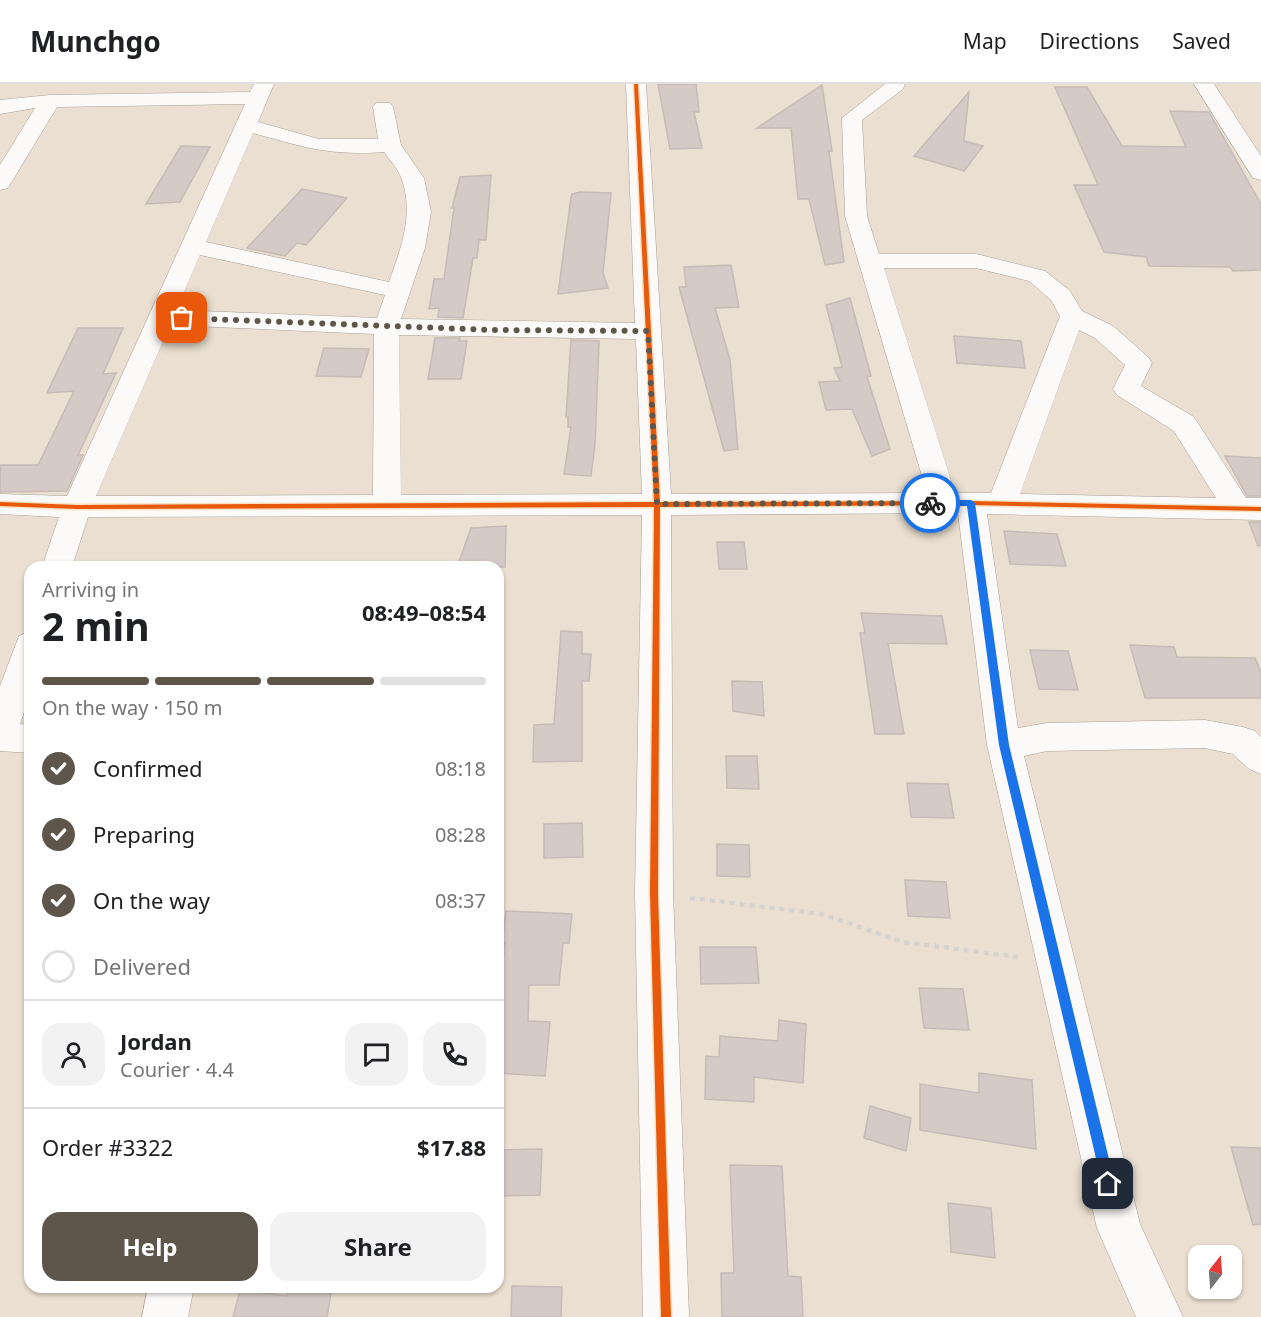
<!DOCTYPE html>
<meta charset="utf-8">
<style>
body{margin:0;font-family:"Noto Sans",sans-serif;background:#f2f2f2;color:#202124;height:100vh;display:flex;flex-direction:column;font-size:22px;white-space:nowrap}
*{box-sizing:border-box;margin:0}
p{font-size:20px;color:#757577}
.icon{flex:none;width:33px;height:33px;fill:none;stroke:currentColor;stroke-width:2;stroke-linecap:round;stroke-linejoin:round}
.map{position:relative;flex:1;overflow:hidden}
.sheet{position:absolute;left:24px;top:477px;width:480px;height:732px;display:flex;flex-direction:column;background:#fff;border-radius:18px;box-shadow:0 2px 4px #0004}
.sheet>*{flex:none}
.needle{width:39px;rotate:17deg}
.tools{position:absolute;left:1188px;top:1161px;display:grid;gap:12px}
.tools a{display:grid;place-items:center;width:54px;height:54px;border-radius:12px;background:#fff;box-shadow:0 2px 4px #0004;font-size:30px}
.pin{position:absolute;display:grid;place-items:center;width:51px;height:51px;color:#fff;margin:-26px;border-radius:12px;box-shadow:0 3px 9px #0006}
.courier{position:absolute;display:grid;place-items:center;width:60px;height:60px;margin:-30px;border:4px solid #1a73e8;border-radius:50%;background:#fff;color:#222;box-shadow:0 2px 8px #0007}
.head em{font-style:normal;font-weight:700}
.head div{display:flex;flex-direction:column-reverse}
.head{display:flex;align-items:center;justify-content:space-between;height:102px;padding:0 18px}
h1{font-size:39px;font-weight:700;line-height:45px}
.bar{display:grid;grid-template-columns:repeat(4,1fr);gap:9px 6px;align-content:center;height:72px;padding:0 18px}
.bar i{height:8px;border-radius:4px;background:#e0e0e0}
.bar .current{background:#5e564b}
.bar p{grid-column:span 4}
.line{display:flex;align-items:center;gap:15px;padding:0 18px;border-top:2px solid #e0e0e0}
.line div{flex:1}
.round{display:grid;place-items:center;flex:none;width:63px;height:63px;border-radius:18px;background:#f2f2f2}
ol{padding:0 18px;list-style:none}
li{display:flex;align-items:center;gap:18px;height:66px}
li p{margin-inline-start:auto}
li .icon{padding:6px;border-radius:50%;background:#5e564b;color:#fff;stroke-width:4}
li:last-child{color:#757577}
li i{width:33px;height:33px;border:3px solid #e0e0e0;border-radius:50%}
.button{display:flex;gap:12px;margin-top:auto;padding:12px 18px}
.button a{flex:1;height:69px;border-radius:18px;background:#5e564b;color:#fff;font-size:24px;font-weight:700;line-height:69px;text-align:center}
.button a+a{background:#f2f2f2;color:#202124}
header{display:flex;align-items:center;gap:36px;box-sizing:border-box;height:84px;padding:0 30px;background:#fff;border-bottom:2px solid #e0e0e0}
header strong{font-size:28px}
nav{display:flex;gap:33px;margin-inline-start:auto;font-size:21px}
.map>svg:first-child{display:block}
.building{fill:#d5cac5;stroke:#c7bbb7;stroke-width:1.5}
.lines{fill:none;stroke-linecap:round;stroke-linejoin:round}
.minor-casing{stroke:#a8a094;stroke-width:1}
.path{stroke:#d6d3ce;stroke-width:4.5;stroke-dasharray:5 5;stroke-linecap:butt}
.minor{fill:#fcfaf8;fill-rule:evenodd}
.cycleway-casing{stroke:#f4e2c5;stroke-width:3}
.cycleway{fill:#e8590c;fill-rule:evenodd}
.route{fill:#1a73e8}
.done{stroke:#5e564b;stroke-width:6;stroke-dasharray:0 10.8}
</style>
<header>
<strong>Munchgo</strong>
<nav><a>Map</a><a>Directions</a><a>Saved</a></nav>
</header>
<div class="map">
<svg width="1261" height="1233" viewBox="0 0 1261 1233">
<rect width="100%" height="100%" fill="#eadfd0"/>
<g class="building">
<path d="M658,0H696L699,28H694L702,64L670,65Z"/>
<path d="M822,1L832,67H829L844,178L825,181L809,115H798L791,44H757Z"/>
<path d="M1055,3H1087L1122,62L1186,63L1170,27L1209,28L1261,120V186L1233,187L1230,183L1149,182L1146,173L1104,168L1074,101H1098Z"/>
<path d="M969,8L964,57L983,62L964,87L914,72Z"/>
<path d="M181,62L210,63L180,118L146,120Z"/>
<path d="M491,91L486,156H479L477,174H473L463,234L438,233L439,224L429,225L434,195H444L454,124H452L460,93Z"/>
<path d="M302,105L347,114L306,161L297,159L285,172L247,164Z"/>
<path d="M580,108L611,109L603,189L608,204L558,210L571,113L572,110Z"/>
<path d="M731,181L739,223L715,224L730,276L738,365L724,367L679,203H686L684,183Z"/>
<path d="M850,214L871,292L867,293L890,365L872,372L852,325L826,326L819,298L840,297L834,284L842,283L826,221Z"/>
<path d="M78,244H123L103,290L116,289L78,371H83L67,407L0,408V381H38L74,307L47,309Z"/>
<path d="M954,252L1021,257L1025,284L957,279Z"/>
<path d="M435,254H460L459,257H467L461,295H428Z"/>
<path d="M571,256L599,257L595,361L591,392L564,390L571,343H568V333H566Z"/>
<path d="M324,264L369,265L361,293L316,292Z"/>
<path d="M1225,372L1261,374V412H1247Z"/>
<path d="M1249,438H1261V461L1258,462Z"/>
<path d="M506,442L505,483H477V477L459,478L471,444Z"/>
<path d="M1004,447L1057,450L1066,482L1010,480Z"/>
<path d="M717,458H744L747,485H719Z"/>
<path d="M861,529L942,532L947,560L888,559L904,650H875L860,549H865Z"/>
<path d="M561,547L582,548V570H591L589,597H582V677L533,678L534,641L554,640Z"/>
<path d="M1130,561L1174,563L1177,573L1255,574L1261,588V614H1145Z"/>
<path d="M1030,566L1068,567L1078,606L1039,605Z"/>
<path d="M732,597L762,598L764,632L733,627Z"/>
<path d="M726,672H757L759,705L727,704Z"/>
<path d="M907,699L948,700L954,734L911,733Z"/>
<path d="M582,739L583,773L544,774V740Z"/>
<path d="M717,760L749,761L750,793L717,792Z"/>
<path d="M905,796L946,798L950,834L908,832Z"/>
<path d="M506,827L572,830L569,859H563L559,901H529L528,937L550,938L545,992L498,989V912L505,859H502Z"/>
<path d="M700,863H756L759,899L701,900Z"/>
<path d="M919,904L963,905L969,946L924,944Z"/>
<path d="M779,936L806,940L803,999L754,993V1018L705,1015L706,972L719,973L720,952L778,957Z"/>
<path d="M979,989L1032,996L1036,1065L920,1046V1000L979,1009Z"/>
<path d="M870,1022L911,1034L906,1067L864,1054Z"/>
<path d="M1231,1063L1261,1064V1140L1253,1141Z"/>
<path d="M542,1065L540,1111L498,1112V1066Z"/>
<path d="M730,1081L782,1082L788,1192L801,1193L803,1233H722L721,1189H734Z"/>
<path d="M948,1119L991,1124L995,1174L951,1168Z"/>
<path d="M512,1202L562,1203L561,1233H511Z"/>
<path d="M289,1203H332L327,1233H233L240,1206L287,1212Z"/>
</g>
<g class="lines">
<defs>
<g id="minor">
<path d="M254,0H274L258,38L319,55H378L373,23L376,19H390L393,23L401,61L424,94L431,128L425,164L401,235L635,239L626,0H646L671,410L927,409L845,132L842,34L885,0H905L903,5L862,36L867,132L879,170H976L1045,187L1070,207L1082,227L1113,242L1148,273L1152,279L1141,302L1194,333L1246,414H1261V436L987,430L1018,644L1047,639L1205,636L1243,643L1255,647L1261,653V690L1249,685L1233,670L1205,664L1047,667L1024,672L1140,1140L1183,1233H1136L1097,1144L987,661L958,429L671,431L673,809L689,1233H643L635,809L642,431L88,433L72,483H42L59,433L0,430V410L67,412L245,20L57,23L11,99L8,104L0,106V81L35,24L0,30V16L50,11L250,8ZM253,49C303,63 330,72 384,68C390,76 399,86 402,96C414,131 401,164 389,198L206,158ZM200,171L385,211L377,234L176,226ZM884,184H976L1029,197L1051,216L1060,232L991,409H955ZM170,241L374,250L373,411L96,412ZM1079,246L1095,254L1125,281L1113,305L1117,311L1174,347L1216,414L1020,410ZM399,251L636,255L642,410L401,411Z"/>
<path d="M1194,0H1214L1261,72V96L1253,94Z"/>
<path d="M30,548V610L20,640L30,641V669L0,667V602L19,552Z"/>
<path d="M148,1203H194L188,1233H142Z"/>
</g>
</defs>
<use href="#minor" class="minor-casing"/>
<path class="path" d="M690,814L822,830L903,858L1018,873"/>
<use href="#minor" class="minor"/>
<defs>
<path id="cycleway" d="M634,0H638L660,418L971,417L1261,423V427L971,421L660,423L658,809L671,1233H661L650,809L654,423L77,425L0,422V418L77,421L654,418Z"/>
</defs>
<use href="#cycleway" class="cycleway-casing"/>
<use href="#cycleway" class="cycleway"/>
</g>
<path class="route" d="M930,416H971L975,419L1009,661L1115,1100L1113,1104L1108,1106L1104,1104L1102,1100L999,661L967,422H930L925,419Z"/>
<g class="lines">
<path class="done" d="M182,234L492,246L648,247L657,420L930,419"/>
</g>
</svg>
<div class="tools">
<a><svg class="needle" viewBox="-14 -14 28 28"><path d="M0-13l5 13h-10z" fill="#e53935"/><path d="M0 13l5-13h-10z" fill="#757577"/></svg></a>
</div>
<div class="pin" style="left:182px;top:234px;background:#ea580c"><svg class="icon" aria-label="bag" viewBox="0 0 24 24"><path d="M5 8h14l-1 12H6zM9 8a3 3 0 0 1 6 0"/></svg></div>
<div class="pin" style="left:1108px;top:1100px;background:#1f2937"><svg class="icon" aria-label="home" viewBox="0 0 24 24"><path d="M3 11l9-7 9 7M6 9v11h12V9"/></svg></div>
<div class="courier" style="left:930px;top:419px"><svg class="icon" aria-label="bike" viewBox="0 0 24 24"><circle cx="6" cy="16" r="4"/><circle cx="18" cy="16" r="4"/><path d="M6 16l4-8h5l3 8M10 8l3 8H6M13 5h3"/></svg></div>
<section class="sheet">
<div class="head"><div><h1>2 min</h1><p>Arriving in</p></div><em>08:49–08:54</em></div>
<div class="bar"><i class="current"></i><i class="current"></i><i class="current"></i><i></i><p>On the way · 150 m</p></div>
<ol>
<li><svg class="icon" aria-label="check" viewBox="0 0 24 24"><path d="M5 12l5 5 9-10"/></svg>Confirmed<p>08:18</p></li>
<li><svg class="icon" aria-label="check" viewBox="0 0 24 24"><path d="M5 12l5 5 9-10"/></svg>Preparing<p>08:28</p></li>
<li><svg class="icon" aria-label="check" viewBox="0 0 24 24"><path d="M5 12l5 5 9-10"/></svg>On the way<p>08:37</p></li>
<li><i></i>Delivered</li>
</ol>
<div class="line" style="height:108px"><a class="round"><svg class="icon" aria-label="person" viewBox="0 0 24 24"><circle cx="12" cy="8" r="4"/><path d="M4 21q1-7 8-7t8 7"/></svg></a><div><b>Jordan</b><p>Courier · 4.4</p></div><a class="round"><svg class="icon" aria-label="chat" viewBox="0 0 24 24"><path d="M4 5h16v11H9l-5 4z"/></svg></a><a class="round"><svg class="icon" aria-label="phone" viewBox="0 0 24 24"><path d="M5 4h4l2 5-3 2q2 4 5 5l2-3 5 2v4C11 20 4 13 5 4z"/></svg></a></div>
<div class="line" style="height:78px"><div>Order #3322</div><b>$17.88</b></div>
<div class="button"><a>Help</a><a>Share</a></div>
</section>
</div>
